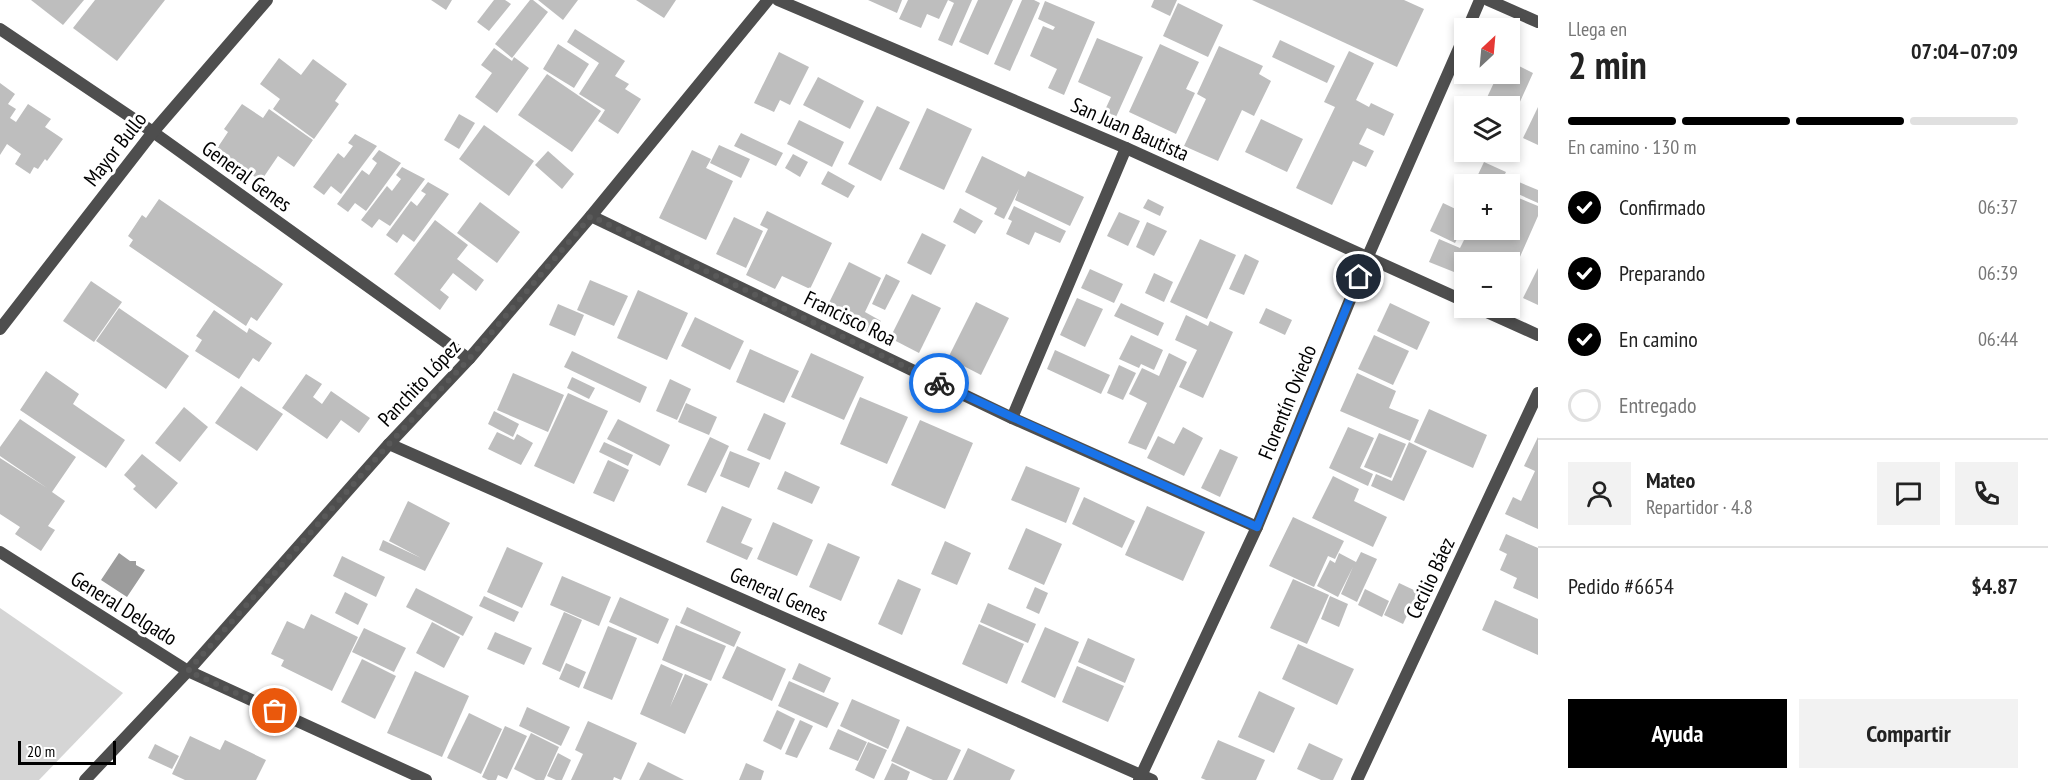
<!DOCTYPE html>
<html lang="es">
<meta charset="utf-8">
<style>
body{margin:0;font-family:"PT Sans Narrow",sans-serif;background:#f2f2f2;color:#222;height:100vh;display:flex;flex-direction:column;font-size:22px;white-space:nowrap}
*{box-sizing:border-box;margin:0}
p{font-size:20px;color:#767676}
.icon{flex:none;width:33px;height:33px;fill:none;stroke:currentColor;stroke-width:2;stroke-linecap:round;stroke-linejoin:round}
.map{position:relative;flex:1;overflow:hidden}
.drawer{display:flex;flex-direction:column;background:#fff;width:510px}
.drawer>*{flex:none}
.needle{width:39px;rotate:26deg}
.controls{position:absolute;left:1454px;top:18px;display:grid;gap:12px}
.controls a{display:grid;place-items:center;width:66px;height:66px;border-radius:0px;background:#fff;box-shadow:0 3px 9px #0003;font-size:30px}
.scale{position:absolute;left:18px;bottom:15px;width:98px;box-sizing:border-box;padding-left:6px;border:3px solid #000;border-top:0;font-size:16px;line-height:21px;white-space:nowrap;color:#000;-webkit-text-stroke:4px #fff;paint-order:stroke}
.pin{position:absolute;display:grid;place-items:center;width:51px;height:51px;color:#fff;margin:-26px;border:3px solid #fff;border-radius:50%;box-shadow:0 2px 6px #0007}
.courier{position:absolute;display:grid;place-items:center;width:60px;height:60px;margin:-30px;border:4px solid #1a73e8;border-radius:50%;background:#fff;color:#222;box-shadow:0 2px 8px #0007}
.headline em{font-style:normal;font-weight:700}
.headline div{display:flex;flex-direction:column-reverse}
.headline{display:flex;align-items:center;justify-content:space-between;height:102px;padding:0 30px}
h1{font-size:39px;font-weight:700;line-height:45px}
.bar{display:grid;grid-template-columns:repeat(4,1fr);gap:9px 6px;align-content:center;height:72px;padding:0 30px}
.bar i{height:8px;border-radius:4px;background:#e0e0e0}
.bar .active{background:#000}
.bar p{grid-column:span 4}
.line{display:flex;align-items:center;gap:15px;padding:0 30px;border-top:2px solid #e0e0e0}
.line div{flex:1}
.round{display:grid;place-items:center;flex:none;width:63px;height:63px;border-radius:0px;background:#f2f2f2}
ol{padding:0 30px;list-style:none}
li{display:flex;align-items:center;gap:18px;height:66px}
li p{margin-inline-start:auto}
li .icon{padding:6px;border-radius:50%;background:#000;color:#fff;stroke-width:4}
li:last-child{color:#767676}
li i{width:33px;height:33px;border:3px solid #e0e0e0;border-radius:50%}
.action{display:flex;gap:12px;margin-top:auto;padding:12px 30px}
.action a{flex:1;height:69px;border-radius:0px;background:#000;color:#fff;font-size:24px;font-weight:700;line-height:69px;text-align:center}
.action a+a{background:#f2f2f2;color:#222}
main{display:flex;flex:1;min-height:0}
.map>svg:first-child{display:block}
.green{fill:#d5d5d5}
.water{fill:#9c9c9c}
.building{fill:#bebebe}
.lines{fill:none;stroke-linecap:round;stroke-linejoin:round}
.minor{stroke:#4e4e4e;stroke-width:12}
.done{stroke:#595959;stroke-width:6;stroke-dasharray:0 10.8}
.route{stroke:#1a73e8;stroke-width:8}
.labels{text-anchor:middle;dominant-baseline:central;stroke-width:6;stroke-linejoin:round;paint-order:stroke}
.street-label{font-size:21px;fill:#000;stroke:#fff}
</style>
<main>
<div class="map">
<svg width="1538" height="780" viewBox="0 0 1538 780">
<rect width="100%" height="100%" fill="#fff"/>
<path class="green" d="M0,608L123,693L39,780H0Z"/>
<path class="water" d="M119,553L130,561H136V565L145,570L127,597L101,580Z"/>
<g class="building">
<path d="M31,0H84L63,25Z"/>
<path d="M95,0H165L117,61L73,28Z"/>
<path d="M431,0H452L446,10Z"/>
<path d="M494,0H505L511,4L489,31L477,22Z"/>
<path d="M530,0H533L548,12L512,58L495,44Z"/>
<path d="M538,0H578L563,20Z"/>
<path d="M636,0H676L664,18Z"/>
<path d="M868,0H902L897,13Z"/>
<path d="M908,0H948L939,19L927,14L921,28L899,19Z"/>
<path d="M948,0H972L952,46L938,40L954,3Z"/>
<path d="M978,0H1013L988,55L959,42Z"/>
<path d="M1022,0H1034L1040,3L1010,71L994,64Z"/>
<path d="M1154,0H1177L1170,16L1151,7Z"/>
<path d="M1252,0H1404L1424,9L1397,67Z"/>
<path d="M1045,1L1095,22L1064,95L1048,88L1057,69L1030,56L1043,26L1053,30L1055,27L1038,19Z"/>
<path d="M1178,3L1223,25L1208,57L1163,36Z"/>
<path d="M575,29L625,61L615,76L629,84L625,89L641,99L618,134L598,121L605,110L579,94L599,63L567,42Z"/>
<path d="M1097,38L1143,57L1116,117L1104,112L1111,97L1078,82Z"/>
<path d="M1280,40L1335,66L1327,83L1272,57Z"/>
<path d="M558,44L589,64L574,88L543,69Z"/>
<path d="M1160,44L1199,62L1186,89L1195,93L1176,134L1129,112Z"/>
<path d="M1219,46L1263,66L1259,74L1271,81L1254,116L1242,110L1218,161L1184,146L1206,99L1197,94Z"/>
<path d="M494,48L512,61L514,57L529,68L497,113L475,97L492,73L481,65Z"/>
<path d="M1349,51L1374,63L1356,100L1369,107L1371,103L1394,114L1384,136L1367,128L1359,144L1374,151L1366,167L1353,161L1332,205L1296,188L1335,107L1324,102Z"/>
<path d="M779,52L809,67L790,105L780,100L774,112L754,103Z"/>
<path d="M279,58L301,75L313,59L347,84L335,101L339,104L314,139L273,109L280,99L260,84Z"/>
<path d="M1509,61L1533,73L1509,126V106H1483L1498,74H1509Z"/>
<path d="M547,74L601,111L572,152L518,115Z"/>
<path d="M818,77L864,101L850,129L803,105Z"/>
<path d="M0,83L15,94L8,104L16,109L10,118L16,122L28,104L51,119L45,127L63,139L47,161L45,159L38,169L34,167L30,174L15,164L21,154L7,144L0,155Z"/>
<path d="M242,104L263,118L269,109L313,140L294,167L278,156L261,181L216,150L228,132L224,129Z"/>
<path d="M877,106L910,122L881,181L848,164Z"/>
<path d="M1538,107V145L1523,138Z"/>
<path d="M927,108L972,129L944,190L899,169Z"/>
<path d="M459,114L475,123L459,149L444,140Z"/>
<path d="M1261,119L1303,139L1287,172L1245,152Z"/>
<path d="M799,120L844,142L832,167L787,144Z"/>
<path d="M484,125L534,161L509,196L459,159Z"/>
<path d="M741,133L783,153L776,166L734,146Z"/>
<path d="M355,134L377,146L341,194L331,186L324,195L313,187L338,153L344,158L353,146L348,143Z"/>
<path d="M719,145L750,159L741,178L710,163Z"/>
<path d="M379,150L401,163L366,211L355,203L348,212L337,204L362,170L369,175L377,163L372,159Z"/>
<path d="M692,150L711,159L706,168L733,181L706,240L659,218Z"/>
<path d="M548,151L574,174L562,189L535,165Z"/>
<path d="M793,154L808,162L800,177L785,168Z"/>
<path d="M982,156L1025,177L1028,171L1084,197L1070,226L1015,200L1019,189L1004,219L994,214L997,208L965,192Z"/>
<path d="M1484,162L1506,172L1500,184H1482L1475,181Z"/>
<path d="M402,167L425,179L390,226L379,219L372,228L361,220L387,186L392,191L401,179L396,175Z"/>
<path d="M828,171L855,186L848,198L821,184Z"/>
<path d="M1507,177L1538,190V203L1509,190V184H1504Z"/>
<path d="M428,182L449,194L414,242L403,234L397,243L386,235L411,201L417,206L426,194L421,191Z"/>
<path d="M1509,194L1538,206V216L1512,275L1509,274V262H1482L1476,260L1475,262H1464V276L1429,262L1439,239L1460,248L1469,230L1488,239L1492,230H1509Z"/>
<path d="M159,199L283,284L257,321L251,317L246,326L129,246L133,240L128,236L142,215L146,218Z"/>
<path d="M1148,199L1164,207L1160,216L1143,208Z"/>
<path d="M480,202L520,232L497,263L457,233Z"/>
<path d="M1443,203L1464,213V225L1455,243L1430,231Z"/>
<path d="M1014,206L1066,231L1060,243L1035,232L1029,245L1006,234L1012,221L1008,219Z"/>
<path d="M960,208L983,221L975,234L953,222Z"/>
<path d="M767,211L832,243L810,289L782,276L775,289L746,275L768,229L760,225Z"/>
<path d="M1119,212L1140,221L1128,246L1107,236Z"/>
<path d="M734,217L763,231L746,268L716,254Z"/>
<path d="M435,220L468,245L457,259L484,280L476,291L453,273L440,290L449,297L440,310L394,274Z"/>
<path d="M1147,222L1167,231L1154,256L1136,247Z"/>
<path d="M922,233L946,245L931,275L907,263Z"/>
<path d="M1200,239L1236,255L1207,319L1170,302Z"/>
<path d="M1245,254L1259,261L1244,295L1229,289Z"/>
<path d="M849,262L881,278L865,312L881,321L874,336L825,311Z"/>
<path d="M1538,268V305L1523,298Z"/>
<path d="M1090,269L1123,284L1114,303L1081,288Z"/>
<path d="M1154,273L1173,282L1164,302L1145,293Z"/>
<path d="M886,274L900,281L885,310L872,304Z"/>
<path d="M590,280L628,296L614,326L577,310Z"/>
<path d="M91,281L122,302L94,342L63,321Z"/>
<path d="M638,290L688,313L667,360L617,338Z"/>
<path d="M912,294L941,308L919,353L890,338Z"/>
<path d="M1077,298L1103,309L1085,347L1060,335Z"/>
<path d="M976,302L1009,318L981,375L948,358Z"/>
<path d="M1121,303L1164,323L1158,336L1114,316Z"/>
<path d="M1390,303L1430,322L1417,350L1377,331Z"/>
<path d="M558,304L584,315L575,336L549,325Z"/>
<path d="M119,308L189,356L166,389L96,341Z"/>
<path d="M1266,308L1292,320L1285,335L1259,323Z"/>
<path d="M214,310L247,333L249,328L272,343L259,362L253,358L239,379L195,351L202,340L196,336Z"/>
<path d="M1186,315L1208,326L1210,321L1233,332L1203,398L1179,387L1197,350L1175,340Z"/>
<path d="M695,317L744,341L730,370L681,346Z"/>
<path d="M1131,335L1163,350L1154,370L1141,364L1139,368L1119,359Z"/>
<path d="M1374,335L1409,351L1393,385L1358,369Z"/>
<path d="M750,349L799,371L784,403L736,382Z"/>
<path d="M1055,350L1110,375L1101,394L1047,369Z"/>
<path d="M572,351L647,387L640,403L564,367Z"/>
<path d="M811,353L864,377L844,420L791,397Z"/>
<path d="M1169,353L1187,362L1146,450L1128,443L1147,403L1129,394L1142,368L1159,376Z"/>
<path d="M1119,365L1136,373L1123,400L1107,393Z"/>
<path d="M46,371L79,394L73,404L125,440L106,468L20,410Z"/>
<path d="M513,373L564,395L548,432L497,410Z"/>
<path d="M1357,373L1396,391L1389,408L1419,420L1410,441L1340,411Z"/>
<path d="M306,374L322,384L313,397L322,404L331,391L370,418L359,433L341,420L327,439L282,408Z"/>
<path d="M572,377L595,388L589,399L567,388Z"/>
<path d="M670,379L691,389L677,420L656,411Z"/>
<path d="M241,386L283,414L257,451L215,423Z"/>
<path d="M568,393L608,411L574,484L534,466Z"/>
<path d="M860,397L908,417L887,464L840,444Z"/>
<path d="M686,403L717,417L709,435L678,422Z"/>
<path d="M184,407L208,427L180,462L155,443Z"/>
<path d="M1429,409L1487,435L1473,468L1414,442Z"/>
<path d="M494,411L519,424L513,437L488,424Z"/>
<path d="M764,413L786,423L770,460L747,450Z"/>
<path d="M20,419L76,457L52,492L65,501L48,526L55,530L41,551L15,534L20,527L0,514V458L47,488L0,456V447Z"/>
<path d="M618,419L670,445L660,466L607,439Z"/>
<path d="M920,420L973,443L945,509L891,485Z"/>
<path d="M1183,427L1203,438L1184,476L1147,458L1158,436L1174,444Z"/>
<path d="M1348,427L1374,438L1360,468L1373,474L1368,486L1329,468Z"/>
<path d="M497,432L514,440L517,434L533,443L521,465L488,449Z"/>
<path d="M1379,433L1406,444L1391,478L1364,467Z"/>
<path d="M710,437L729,446L706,493L687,485Z"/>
<path d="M1538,437V529L1505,514L1513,497L1521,501L1535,471L1524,466Z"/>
<path d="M604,442L633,455L628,466L599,452Z"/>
<path d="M1409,442L1427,451L1404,501L1371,486L1376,474L1392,481Z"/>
<path d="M1220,449L1238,457L1220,497L1201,488Z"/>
<path d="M730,451L760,463L749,488L720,476Z"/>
<path d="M142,454L178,483L156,509L133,489L136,486L124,475Z"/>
<path d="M608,460L629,470L614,502L593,493Z"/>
<path d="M1026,466L1080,488L1066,523L1011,500Z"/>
<path d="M785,471L820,487L812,504L777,489Z"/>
<path d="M1333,476L1359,489L1354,501L1387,517L1373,547L1312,518Z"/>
<path d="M1084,497L1135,521L1122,548L1072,524Z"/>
<path d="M408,501L450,523L425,571L379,550L383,540L421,558L389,541Z"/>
<path d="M722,506L752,519L741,543L753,548L747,560L706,542Z"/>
<path d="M1147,506L1205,532L1183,581L1125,555Z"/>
<path d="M1293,517L1344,541L1335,559L1328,556L1314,587L1269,566Z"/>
<path d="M773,522L813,540L797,576L757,559Z"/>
<path d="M1026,528L1062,544L1044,585L1008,569Z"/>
<path d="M1506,534L1538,548V599L1513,588L1517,578L1500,570L1507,554L1499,550Z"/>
<path d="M945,541L971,553L957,585L931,574Z"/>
<path d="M828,543L860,557L841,601L809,587Z"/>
<path d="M507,547L543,563L522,608L487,592Z"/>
<path d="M1361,552L1377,559L1357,602L1341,594L1353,567L1338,597L1317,586L1330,560L1335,563L1339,553L1356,562Z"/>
<path d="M342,556L385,577L376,597L333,576Z"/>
<path d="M562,576L611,597L599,626L550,605Z"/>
<path d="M898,579L921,589L902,635L878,624Z"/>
<path d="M1293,579L1329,595L1307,644L1270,628Z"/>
<path d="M1399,583L1418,592L1403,624L1384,615Z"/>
<path d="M1035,587L1048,593L1039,614L1026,608Z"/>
<path d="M416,588L473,617L463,636L406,607Z"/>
<path d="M1365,589L1389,601L1382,617L1358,605Z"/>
<path d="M345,592L368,604L358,625L335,613Z"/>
<path d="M484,596L519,612L514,622L479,606Z"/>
<path d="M1330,596L1348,604L1339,627L1321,619Z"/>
<path d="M620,597L669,619L658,644L609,622Z"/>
<path d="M1495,600L1538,619V655L1482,630Z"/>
<path d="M988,603L1036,624L1028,643L980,622Z"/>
<path d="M687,607L741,632L734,647L680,623Z"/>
<path d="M564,612L582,620L560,672L542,664Z"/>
<path d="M311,614L358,637L332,691L281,666L284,660L271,654L287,621L304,629Z"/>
<path d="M432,622L460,637L444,668L416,653Z"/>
<path d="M979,624L1024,644L1007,684L962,664Z"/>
<path d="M676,625L726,646L711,681L662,660Z"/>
<path d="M608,626L637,638L612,700L583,688Z"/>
<path d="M1045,627L1079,642L1055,698L1021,682Z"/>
<path d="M364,628L406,648L394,672L352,652Z"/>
<path d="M495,632L532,648L524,665L487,649Z"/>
<path d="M1088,638L1135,659L1125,683L1078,662Z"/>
<path d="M1298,644L1354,669L1337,705L1282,679Z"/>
<path d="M737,646L786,669L772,701L722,678Z"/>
<path d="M362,659L396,676L375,719L341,702Z"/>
<path d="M566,663L586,672L579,688L559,679Z"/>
<path d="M799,663L831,678L824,693L792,679Z"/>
<path d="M661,664L683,674L670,707L685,674L708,684L685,734L640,714Z"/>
<path d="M1077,666L1124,686L1108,722L1062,702Z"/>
<path d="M415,671L469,696L442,757L387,733Z"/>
<path d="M789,681L839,703L827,728L778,706Z"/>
<path d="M1259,691L1295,708L1274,753L1238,737Z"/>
<path d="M852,699L900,720L888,749L840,726Z"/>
<path d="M527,707L570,727L561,746L519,726Z"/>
<path d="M777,710L795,719L781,750L763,741Z"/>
<path d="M469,713L502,729L481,774L447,758Z"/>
<path d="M800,720L813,726L797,758L785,754Z"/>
<path d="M588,721L637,743L621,780L614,777L613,780H571L583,754L575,750Z"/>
<path d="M505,726L527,736L507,779L498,775L496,780H488L482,777Z"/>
<path d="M907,726L961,750L947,780H933L891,761Z"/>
<path d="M838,729L867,742L858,761L829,749Z"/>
<path d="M531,733L559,747L544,780H536L514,769Z"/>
<path d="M190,736L220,750L225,740L266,760L256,780H185L172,774Z"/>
<path d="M1218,740L1265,760L1256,780H1206L1201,778Z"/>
<path d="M868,742L887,750L874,779L855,770Z"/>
<path d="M1309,743L1343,759L1333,780H1321L1297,769Z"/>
<path d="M155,744L179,756L172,769L148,758Z"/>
<path d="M968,748L1015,770L1010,780H953Z"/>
<path d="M558,753L571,760L562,780H556L547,776Z"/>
<path d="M648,762L684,780H639Z"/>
<path d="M746,763L764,771L761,780H739Z"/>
<path d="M892,763L910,772L907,780H884Z"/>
</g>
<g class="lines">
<g class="minor">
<path d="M778,0L1126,148L1464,301"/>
<path d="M1488,0L1538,22"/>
<path d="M1468,28L1480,0"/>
<path d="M0,29L153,132L469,359"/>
<path d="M591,216L1012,418L1257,527"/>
<path d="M1478,308L1538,335"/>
<path d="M0,329L153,132L267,0"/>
<path d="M1012,418L1126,148"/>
<path d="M389,444L1152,780"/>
<path d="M0,552L188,671L426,780"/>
<path d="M85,780L188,671L389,444L469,359L591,216L768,0"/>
<path d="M1139,780L1257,527L1368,256L1464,37"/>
<path d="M1357,780L1538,393"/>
</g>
</g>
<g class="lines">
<path class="done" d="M275,711L188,671L389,444L469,359L591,216L939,383"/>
<path class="route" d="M939,383L1012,417L1257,527L1359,277"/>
</g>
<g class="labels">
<g class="street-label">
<text transform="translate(1130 129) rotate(24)">San Juan Bautista</text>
<text transform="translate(115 149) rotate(-52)">Mayor Bullo</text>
<text transform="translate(247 176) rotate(36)">General Genes</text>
<text transform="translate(850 318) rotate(26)">Francisco Roa</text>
<text transform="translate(419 383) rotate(-47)">Panchito López</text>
<text transform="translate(1287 402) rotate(-68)">Florentín Oviedo</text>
<text transform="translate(1430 578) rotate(-65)">Cecilio Báez</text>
<text transform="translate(779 594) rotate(24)">General Genes</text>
<text transform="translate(124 608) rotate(32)">General Delgado</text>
</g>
</g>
</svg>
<div class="controls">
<a><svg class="needle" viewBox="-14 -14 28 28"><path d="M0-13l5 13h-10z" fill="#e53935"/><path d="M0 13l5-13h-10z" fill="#767676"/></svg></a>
<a><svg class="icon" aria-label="layers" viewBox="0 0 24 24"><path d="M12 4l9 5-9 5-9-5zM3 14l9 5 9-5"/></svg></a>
<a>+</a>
<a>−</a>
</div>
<div class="scale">20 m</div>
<div class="pin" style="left:275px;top:711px;background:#ea580c"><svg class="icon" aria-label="bag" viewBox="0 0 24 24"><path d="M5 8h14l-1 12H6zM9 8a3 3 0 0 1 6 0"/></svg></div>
<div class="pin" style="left:1359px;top:277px;background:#1f2937"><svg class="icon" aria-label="home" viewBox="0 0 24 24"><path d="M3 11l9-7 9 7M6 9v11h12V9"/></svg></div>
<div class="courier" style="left:939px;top:383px"><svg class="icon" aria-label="bike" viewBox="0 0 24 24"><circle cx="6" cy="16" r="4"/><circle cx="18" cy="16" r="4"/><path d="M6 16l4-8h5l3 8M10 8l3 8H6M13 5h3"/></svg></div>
</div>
<section class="drawer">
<div class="headline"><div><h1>2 min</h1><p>Llega en</p></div><em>07:04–07:09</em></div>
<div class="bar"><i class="active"></i><i class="active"></i><i class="active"></i><i></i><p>En camino · 130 m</p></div>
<ol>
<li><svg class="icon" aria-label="check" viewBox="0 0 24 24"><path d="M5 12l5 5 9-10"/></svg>Confirmado<p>06:37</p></li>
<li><svg class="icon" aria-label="check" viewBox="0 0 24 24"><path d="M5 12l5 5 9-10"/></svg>Preparando<p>06:39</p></li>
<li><svg class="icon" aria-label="check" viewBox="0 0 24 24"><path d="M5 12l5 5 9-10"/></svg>En camino<p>06:44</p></li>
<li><i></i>Entregado</li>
</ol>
<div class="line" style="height:108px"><a class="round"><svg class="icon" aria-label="person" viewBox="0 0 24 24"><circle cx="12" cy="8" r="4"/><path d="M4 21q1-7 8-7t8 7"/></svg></a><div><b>Mateo</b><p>Repartidor · 4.8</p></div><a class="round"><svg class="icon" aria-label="chat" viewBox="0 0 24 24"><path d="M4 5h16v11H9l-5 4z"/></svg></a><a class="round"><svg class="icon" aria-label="phone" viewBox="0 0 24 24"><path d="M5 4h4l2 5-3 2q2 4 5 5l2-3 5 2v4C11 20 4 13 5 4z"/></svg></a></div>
<div class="line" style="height:78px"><div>Pedido #6654</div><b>$4.87</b></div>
<div class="action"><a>Ayuda</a><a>Compartir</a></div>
</section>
</main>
